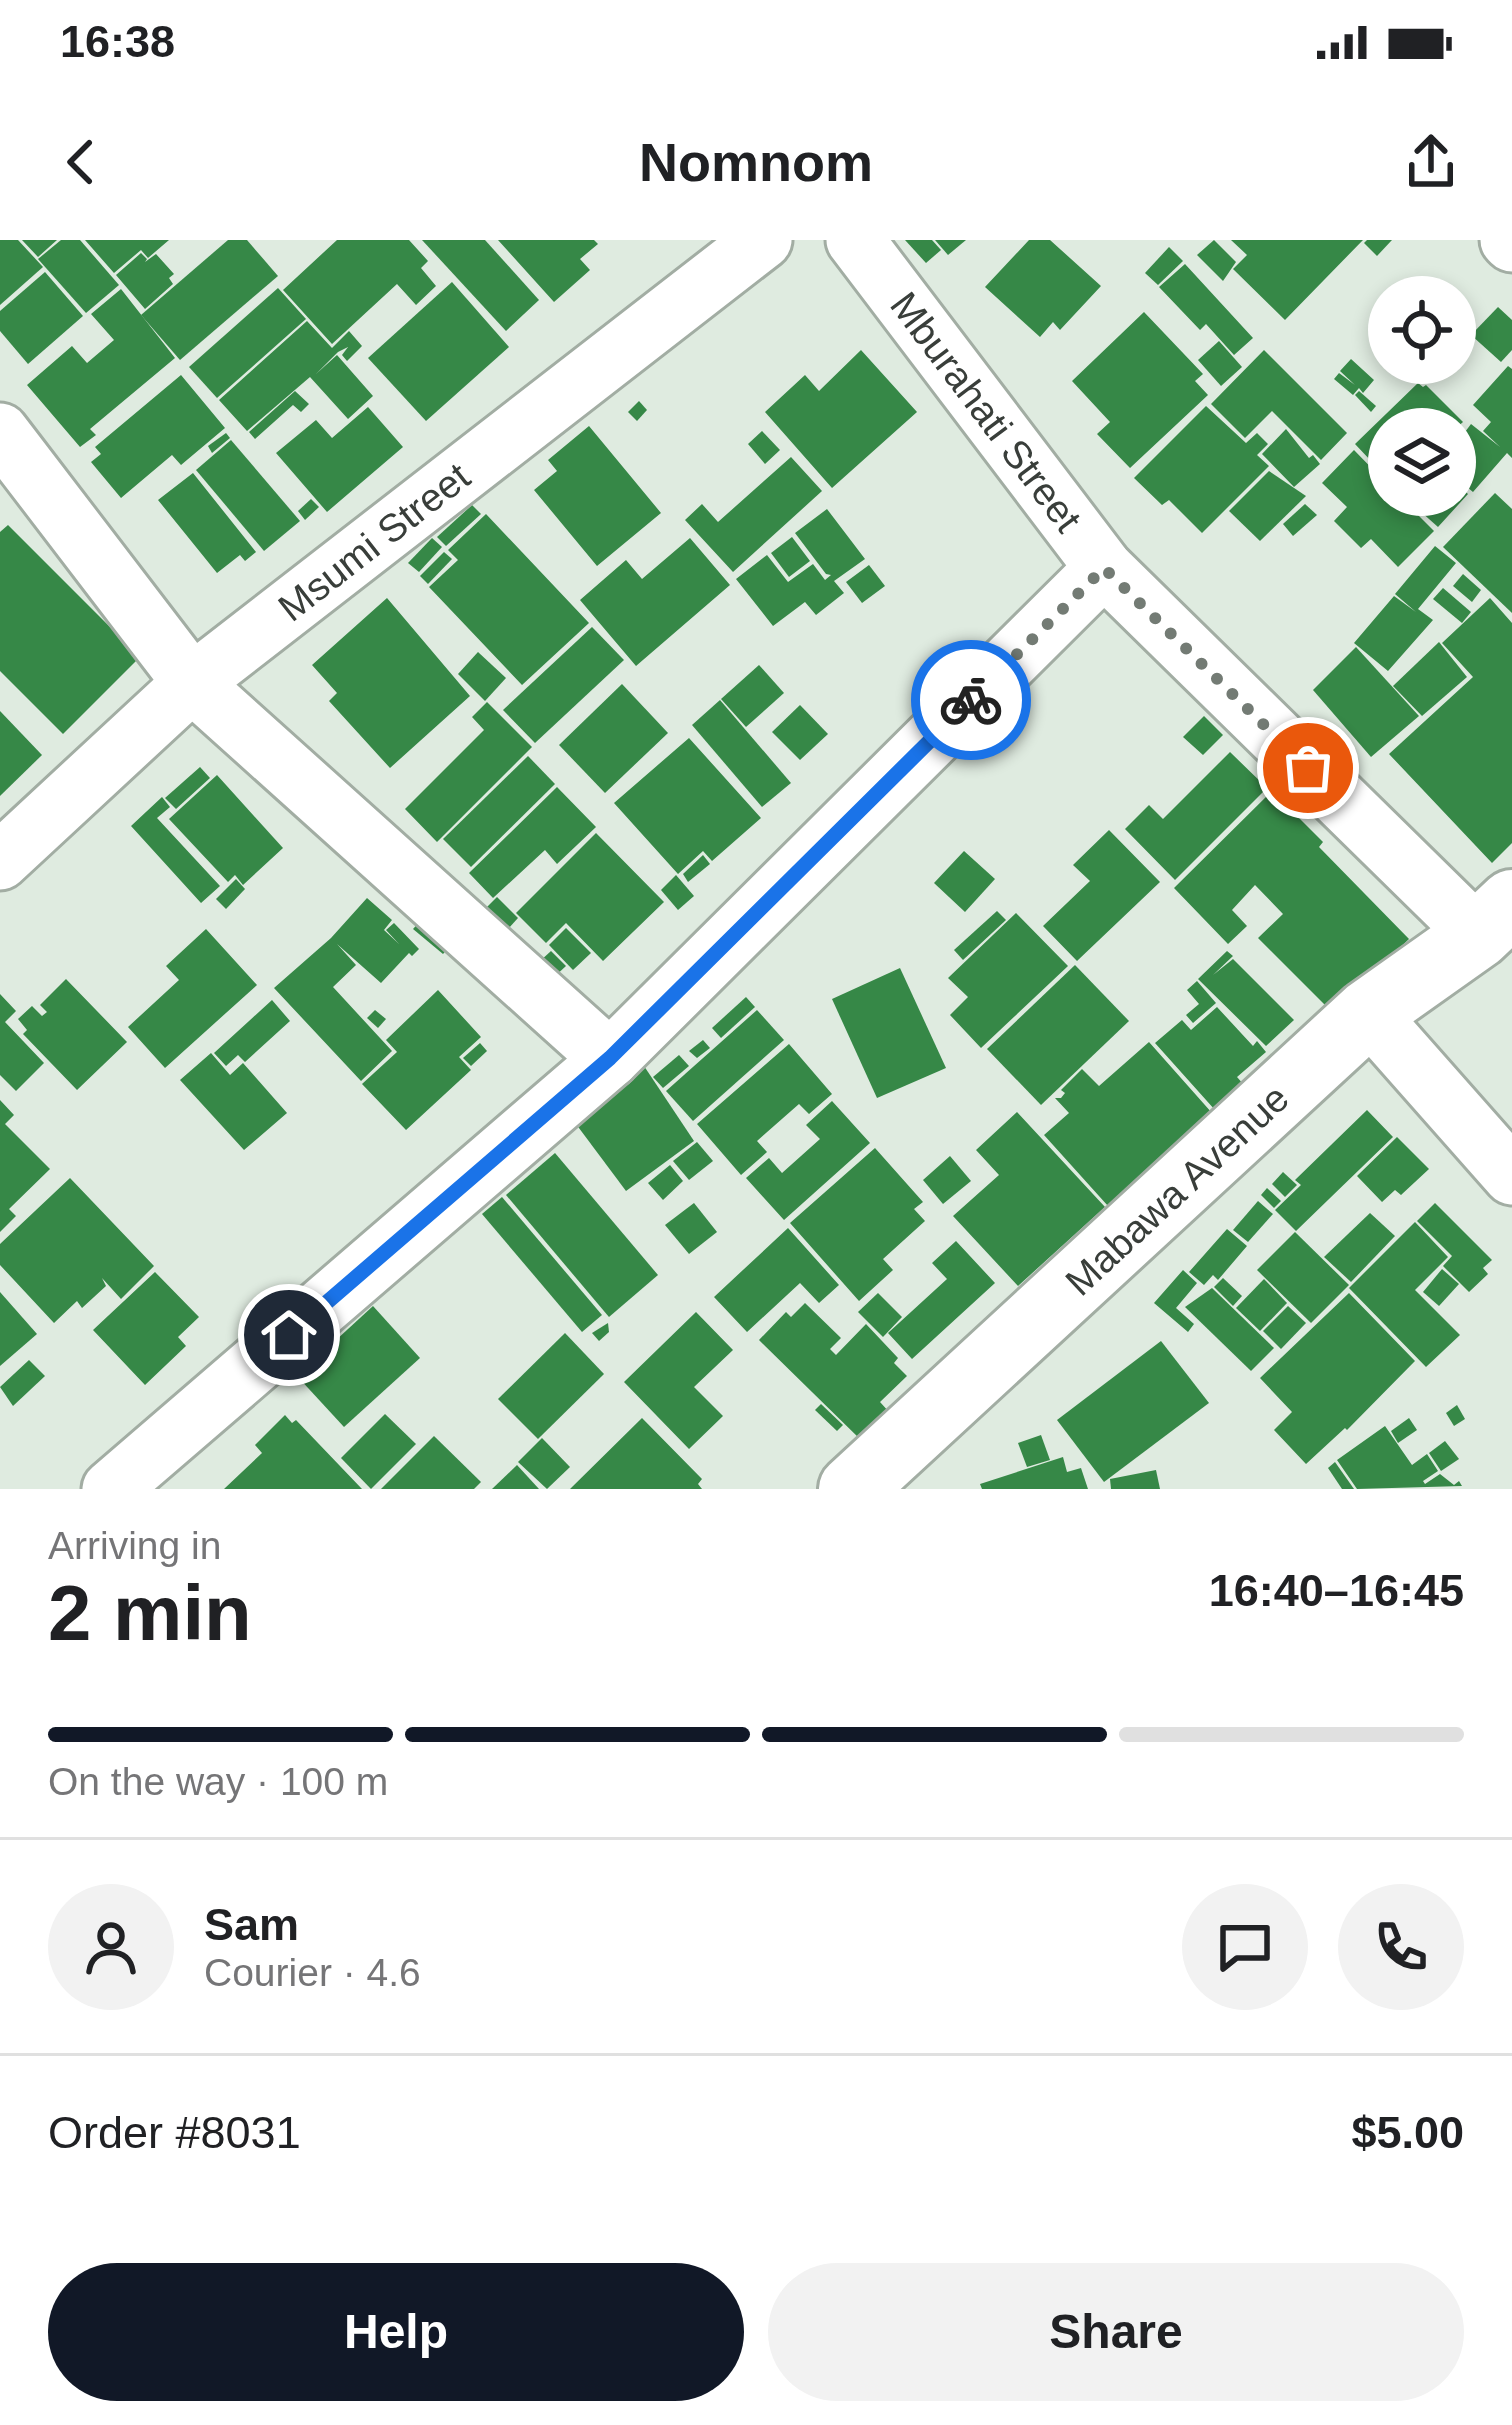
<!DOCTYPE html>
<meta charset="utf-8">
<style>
body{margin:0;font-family:Helvetica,sans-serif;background:#f2f2f2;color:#202124;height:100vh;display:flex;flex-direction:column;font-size:45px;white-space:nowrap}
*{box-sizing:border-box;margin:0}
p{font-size:39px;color:#757577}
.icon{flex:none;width:66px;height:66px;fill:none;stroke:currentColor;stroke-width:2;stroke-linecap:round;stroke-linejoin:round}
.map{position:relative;height:1249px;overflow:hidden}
.details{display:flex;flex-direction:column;background:#fff;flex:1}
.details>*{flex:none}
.fabs{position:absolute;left:1368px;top:36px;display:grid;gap:24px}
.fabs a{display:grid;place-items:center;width:108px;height:108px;border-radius:50%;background:#fff;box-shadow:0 6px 18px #0003;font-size:60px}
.pin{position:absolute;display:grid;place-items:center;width:102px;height:102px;color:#fff;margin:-51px;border:6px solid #fff;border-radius:50%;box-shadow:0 3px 12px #0007}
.courier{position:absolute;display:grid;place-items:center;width:120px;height:120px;margin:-60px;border:9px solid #1a73e8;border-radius:50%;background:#fff;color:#222;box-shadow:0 3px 15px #0007}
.head em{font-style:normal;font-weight:700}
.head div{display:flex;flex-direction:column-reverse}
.head{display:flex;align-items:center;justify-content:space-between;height:204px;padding:0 48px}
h1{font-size:78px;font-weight:700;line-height:90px}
.bar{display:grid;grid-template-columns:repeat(4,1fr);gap:18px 12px;align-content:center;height:144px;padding:0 48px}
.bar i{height:15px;border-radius:9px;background:#e0e0e0}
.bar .current{background:#111827}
.bar p{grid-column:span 4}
.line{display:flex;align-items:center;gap:30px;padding:0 48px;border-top:3px solid #e0e0e0}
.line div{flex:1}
.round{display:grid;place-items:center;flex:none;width:126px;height:126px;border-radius:63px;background:#f2f2f2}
.cta{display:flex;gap:24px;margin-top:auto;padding:24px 48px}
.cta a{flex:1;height:138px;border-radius:72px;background:#111827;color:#fff;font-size:48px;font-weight:700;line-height:138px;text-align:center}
.cta a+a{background:#f2f2f2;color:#202124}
.status{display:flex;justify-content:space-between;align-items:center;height:84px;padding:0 60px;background:#fff;direction:ltr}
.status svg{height:33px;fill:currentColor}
header{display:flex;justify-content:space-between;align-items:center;height:156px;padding:0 48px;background:#fff;font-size:54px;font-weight:700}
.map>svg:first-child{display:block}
.building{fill:#368847}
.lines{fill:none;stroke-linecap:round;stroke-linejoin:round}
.street-casing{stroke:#a2ada3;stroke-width:63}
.secondary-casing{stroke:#a2ada3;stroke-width:72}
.street{stroke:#fff;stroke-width:57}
.secondary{stroke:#fff;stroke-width:66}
.done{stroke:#737b74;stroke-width:12;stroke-dasharray:0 21.6}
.route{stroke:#1a73e8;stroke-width:15}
.labels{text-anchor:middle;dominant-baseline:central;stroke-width:12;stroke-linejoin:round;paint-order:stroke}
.street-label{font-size:39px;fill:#393e3a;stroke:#fff}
</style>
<div class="status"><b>16:38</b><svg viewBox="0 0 49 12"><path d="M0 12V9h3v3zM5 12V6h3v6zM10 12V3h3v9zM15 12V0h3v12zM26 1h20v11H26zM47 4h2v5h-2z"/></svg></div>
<header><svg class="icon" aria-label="back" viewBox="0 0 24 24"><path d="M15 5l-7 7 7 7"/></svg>Nomnom<svg class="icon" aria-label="share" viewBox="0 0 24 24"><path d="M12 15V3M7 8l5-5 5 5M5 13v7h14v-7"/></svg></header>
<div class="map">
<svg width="1512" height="1249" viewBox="0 0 1512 1249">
<rect width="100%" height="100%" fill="#dfebe0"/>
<g class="building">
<path d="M0,0H18L43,27L0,65Z"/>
<path d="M22,0H57L38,17Z"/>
<path d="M61,0H80L119,45L86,73L38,19Z"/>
<path d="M85,0H169L148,18L141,10L114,33Z"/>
<path d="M228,0H247L278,36L180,120L141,75Z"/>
<path d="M337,0H409L428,21L421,28L436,46L416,65L397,44L332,104L283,50Z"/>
<path d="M422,0H485L539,60L506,91Z"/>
<path d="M498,0H594L598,4L580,19L590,30L554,62Z"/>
<path d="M905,0H932L941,10L926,23Z"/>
<path d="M935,0H966L948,15Z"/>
<path d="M1029,0H1050L1101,46L1060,90L1053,82L1040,97L985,47Z"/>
<path d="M1214,0L1236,22L1223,41L1197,15Z"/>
<path d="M1231,0H1363L1285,80L1233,29L1247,15Z"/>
<path d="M1367,0H1392L1377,16L1364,3Z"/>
<path d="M1169,7L1183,21L1158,45L1145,33Z"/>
<path d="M141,13L147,19L145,22L156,14L174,34L169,38L173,44L145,69L116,35Z"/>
<path d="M1185,24L1253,98L1234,115L1206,84L1200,90L1159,47Z"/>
<path d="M45,32L83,76L28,124L0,91V71Z"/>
<path d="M452,42L509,107L426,181L368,118Z"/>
<path d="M278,48L306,79L217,158L189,127Z"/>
<path d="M121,49L175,118L90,189L96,195L80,207L27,145L72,106L87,123L114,100L91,74Z"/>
<path d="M1498,67L1512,80V110L1501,122L1471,95Z"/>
<path d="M1144,72L1203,134L1195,141L1208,155L1130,228L1097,194L1110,182L1072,141Z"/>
<path d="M307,81L332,108L349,91L362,106L347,121L342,115L348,107L338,112L316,134L337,115L373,156L348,179L310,137L247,191L219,160Z"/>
<path d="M1219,101L1242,127L1221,146L1198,120Z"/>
<path d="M861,110L917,172L832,248L765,172L805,135L819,151Z"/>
<path d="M1264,110L1347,193L1321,220L1272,171L1245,198L1211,164Z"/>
<path d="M1351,119L1374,140L1363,153L1359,148L1353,155L1334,139L1339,133L1355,145L1340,131Z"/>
<path d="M1508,126L1512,129V218L1507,213L1473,252L1455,237V192L1459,187L1465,192L1471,184L1500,207L1483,191L1491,182L1473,165Z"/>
<path d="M181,135L225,188L181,225L172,215L121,258L91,222L101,214L95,207Z"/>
<path d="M1418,143L1423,147L1426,145L1463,182L1455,189H1389V240L1355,204Z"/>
<path d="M295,151L309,164L301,172L293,165L255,199L249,192Z"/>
<path d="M1359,151L1376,166L1371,172L1355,155Z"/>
<path d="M639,161L647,170L637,181L628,172Z"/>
<path d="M1206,166L1246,203L1257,193L1268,204L1257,215L1269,226L1202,293L1169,260L1162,265L1134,238Z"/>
<path d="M368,167L403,207L327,272L276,213L316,180L332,198Z"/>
<path d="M589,186L661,273L597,326L534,250L557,231L548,220Z"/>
<path d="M1286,189L1309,218L1313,215L1320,224L1294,247L1262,214Z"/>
<path d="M762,191L780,210L765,224L748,204Z"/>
<path d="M226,193L230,198L212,213L208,206Z"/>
<path d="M231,200L300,281L264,311L196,230Z"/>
<path d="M1354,210L1389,246V255H1398L1434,291L1398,327L1371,299L1361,308L1334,281L1347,267L1322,243Z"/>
<path d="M791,217L822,251L733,332L685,280L702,264L718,282Z"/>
<path d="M1269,231L1306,256L1260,301L1229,271Z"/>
<path d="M193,233L256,312L245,321L240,315L217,333L158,260Z"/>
<path d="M1455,242L1468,254L1438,287L1402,255H1455Z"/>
<path d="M1495,253L1512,269V373L1443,307Z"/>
<path d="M311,259L319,267L305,280L298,271Z"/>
<path d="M1305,264L1317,275L1293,296L1283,284Z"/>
<path d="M472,265L481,274L446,306L437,297Z"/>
<path d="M827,269L865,319L834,341L844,353L816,375L805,362L773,386L736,339L767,315L788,342L813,324L825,340L831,335L826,334L795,293Z"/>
<path d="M486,274L589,383L522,445L429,347L458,320L448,310Z"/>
<path d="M8,285L140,417L63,494L0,431V292Z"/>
<path d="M792,297L810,321L789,337L771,313Z"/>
<path d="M432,298L442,307L419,332L408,323Z"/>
<path d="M690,298L730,345L636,426L580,360L626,320L642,339Z"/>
<path d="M1435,306L1456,323L1418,369L1433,380L1388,431L1354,403L1394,356L1416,372L1395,354Z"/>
<path d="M444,312L452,319L428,344L420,336Z"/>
<path d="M869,325L885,346L862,363L846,342Z"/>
<path d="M1463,334L1481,350L1472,362L1453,346Z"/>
<path d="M1443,348L1471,372L1462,383L1433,359Z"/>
<path d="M387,358L470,456L390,528L329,461L337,453L312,425Z"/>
<path d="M1490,358L1512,383V603L1492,623L1389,514L1473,437L1442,403Z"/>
<path d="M592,387L624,420L535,503L503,470Z"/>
<path d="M1439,402L1467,437L1422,476L1393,446Z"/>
<path d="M1356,407L1419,476L1371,517L1313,450Z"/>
<path d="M478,412L506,438L485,461L458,434Z"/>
<path d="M759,425L784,453L746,487L721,459Z"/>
<path d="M622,444L668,493L605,553L559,505Z"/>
<path d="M720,460L791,543L762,567L692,485Z"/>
<path d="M487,462L532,507L437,602L405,569L484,490L472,477Z"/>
<path d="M800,465L828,494L800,520L772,492Z"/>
<path d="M0,471L42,515L0,556Z"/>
<path d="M1204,476L1223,495L1203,515L1183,497Z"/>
<path d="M689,498L761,578L712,621L703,611L678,634L614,563Z"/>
<path d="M1230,512L1267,548L1175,640L1125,589L1149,565L1163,579Z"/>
<path d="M528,516L555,544L471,627L443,599Z"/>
<path d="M200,527L210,538L176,569L165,558Z"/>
<path d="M217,535L283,608L243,645L235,635L228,642L169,579Z"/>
<path d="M557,547L596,587L557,624L545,610L493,658L469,633Z"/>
<path d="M1272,551L1323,602L1319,607L1409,699L1333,773L1258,698L1283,674L1255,645L1232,670L1247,686L1228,704L1174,648Z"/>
<path d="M162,557L170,567L157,578L220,646L201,663L131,586Z"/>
<path d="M1109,590L1160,642L1077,721L1043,686L1090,641L1073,625Z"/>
<path d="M596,593L664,662L603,721L566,683L546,703L516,673Z"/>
<path d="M964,611L995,639L965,672L934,643Z"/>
<path d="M703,615L710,624L688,642L683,634Z"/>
<path d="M676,635L694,656L678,670L661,650Z"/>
<path d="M236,639L245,649L226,669L216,659Z"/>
<path d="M497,657L518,678L507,690L485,669Z"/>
<path d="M367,658L392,680L384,690L399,704L386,690L394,683L419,709L412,716L409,713L381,743L337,704L356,725L333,747L392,811L361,841L274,748L331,698Z"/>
<path d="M997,671L1006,680L963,720L954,710Z"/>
<path d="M1016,673L1068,726L981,808L950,775L968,757L948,738Z"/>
<path d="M423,678L453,703L443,714L413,689Z"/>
<path d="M566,688L591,713L573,730L549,705Z"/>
<path d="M206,689L257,745L165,828L128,787L179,740L166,726Z"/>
<path d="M551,711L566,726L553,738L539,722Z"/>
<path d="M1227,711L1233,716L1213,735L1233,719L1294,780L1266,806L1198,739Z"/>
<path d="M1075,725L1129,781L1041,865L987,809Z"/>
<path d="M900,728L946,828L877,858L832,759Z"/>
<path d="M66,739L127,802L77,850L23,794L27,790L18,779L32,766L42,776L47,772L40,765Z"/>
<path d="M1197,741L1216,763L1193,783L1186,775L1199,764L1187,750Z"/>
<path d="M438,750L481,797L459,817L471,830L406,890L362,844L397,812L386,800Z"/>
<path d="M0,754L16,771L5,782L44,823L16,851L0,835Z"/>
<path d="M746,757L755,767L721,798L712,788Z"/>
<path d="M272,760L290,781L245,822L238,815L226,826L214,813Z"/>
<path d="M1217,767L1253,806L1257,801L1266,812L1237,837L1244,845L1215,870L1155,803L1182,780L1191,790Z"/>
<path d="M375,770L386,779L378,788L367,778Z"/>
<path d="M757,770L784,800L693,881L666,851Z"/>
<path d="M703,800L710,808L697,818L689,811Z"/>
<path d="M1149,802L1212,873L1108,966L1044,895L1069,873L1055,858H1061L1065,853L1061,850L1082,829L1099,846Z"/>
<path d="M480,803L487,811L471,826L463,818Z"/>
<path d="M789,804L832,854L809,874L799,864L757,901L767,912L741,935L697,884Z"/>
<path d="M211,813L230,835L243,823L287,873L244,910L180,840Z"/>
<path d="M679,815L689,826L663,848L653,837Z"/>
<path d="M644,826L694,901L626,951L570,876Z"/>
<path d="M0,860L14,875L5,884L50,929L9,969L16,976L0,992Z"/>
<path d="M832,861L870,903L784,980L746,938L769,918L782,933L820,899L806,885Z"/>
<path d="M1367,870L1393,897L1296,991L1275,970L1301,945L1295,940Z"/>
<path d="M1017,872L1105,967L1018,1046L953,976L999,935L976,910Z"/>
<path d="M1397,897L1429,929L1401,955L1395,950L1382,962L1357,936Z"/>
<path d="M697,902L713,921L689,940L673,921Z"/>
<path d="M875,908L923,962L914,969L925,981L883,1019L893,1030L859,1061L790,983Z"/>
<path d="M555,913L658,1035L609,1077L506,955Z"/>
<path d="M950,916L971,941L943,964L923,940Z"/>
<path d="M670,925L683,941L663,960L648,943Z"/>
<path d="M1283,932L1297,945L1285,957L1272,944Z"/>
<path d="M70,938L154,1026L121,1059L102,1038L106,1046L82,1068L77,1061L54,1083L0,1025V1004Z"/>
<path d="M1267,948L1281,961L1274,968L1261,955Z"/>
<path d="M502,957L602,1075L582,1092L482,974Z"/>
<path d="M1258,961L1273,974L1248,1002L1233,990Z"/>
<path d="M694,963L717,992L689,1014L665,985Z"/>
<path d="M1435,963L1492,1020L1483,1028L1488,1034L1469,1052L1443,1026L1452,1016L1417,981Z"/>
<path d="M1370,973L1395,996L1351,1042L1324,1017Z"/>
<path d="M1415,982L1448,1017L1415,1050L1460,1095L1426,1127L1349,1048Z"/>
<path d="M788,988L839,1045L819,1063L800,1043L747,1092L714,1057Z"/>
<path d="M1227,989L1247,1006L1218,1040L1213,1035L1204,1045L1189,1032Z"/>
<path d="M1295,992L1349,1045L1311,1083L1257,1030Z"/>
<path d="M956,1001L995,1043L912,1119L888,1093L947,1039L932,1023Z"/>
<path d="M1442,1029L1459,1044L1439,1066L1423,1052Z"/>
<path d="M1183,1030L1197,1043L1176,1068L1194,1084L1188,1092L1154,1063Z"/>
<path d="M155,1032L199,1077L178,1097L186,1106L145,1145L93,1090Z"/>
<path d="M1223,1038L1242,1056L1233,1066L1214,1047Z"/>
<path d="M1264,1039L1287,1063L1260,1091L1236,1068Z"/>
<path d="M1212,1048L1274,1108L1251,1131L1185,1067Z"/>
<path d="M0,1052L37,1094L0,1126Z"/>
<path d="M878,1053L902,1077L883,1097L858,1072Z"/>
<path d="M1349,1053L1415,1121L1347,1190L1345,1188L1306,1224L1274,1190L1292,1172L1260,1138Z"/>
<path d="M805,1063L841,1098L830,1109L836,1115L866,1084L898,1118L894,1123L907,1136L880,1162L890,1173L862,1201L759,1100L786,1072L791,1077Z"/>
<path d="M373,1066L420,1118L344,1187L297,1136Z"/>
<path d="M1288,1066L1306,1083L1281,1109L1263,1091Z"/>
<path d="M696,1072L733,1110L694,1147L723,1176L689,1209L624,1142Z"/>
<path d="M608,1083L609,1092L599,1101L592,1093Z"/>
<path d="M565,1093L604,1134L538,1199L498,1159Z"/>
<path d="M1161,1101L1209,1163L1104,1242L1057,1180Z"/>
<path d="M29,1120L45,1136L13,1166L0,1147Z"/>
<path d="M821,1164L843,1185L837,1191L815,1170Z"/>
<path d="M1457,1165L1465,1179L1454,1186L1446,1173Z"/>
<path d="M385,1174L416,1204L371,1249L341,1218Z"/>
<path d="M285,1175L292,1183L296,1180L362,1249H224L262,1213L255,1205Z"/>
<path d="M642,1178L702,1239L698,1244L702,1249H570Z"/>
<path d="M1409,1178L1417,1190L1398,1203L1391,1191Z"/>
<path d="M1385,1186L1412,1225L1427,1214L1438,1231L1423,1241L1425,1244L1440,1234L1454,1245L1459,1241L1462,1246L1357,1249L1337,1220Z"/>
<path d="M1041,1195L1050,1220L1027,1227L1018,1203Z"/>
<path d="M434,1196L481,1242L474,1249H381Z"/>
<path d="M542,1198L570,1227L547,1249L518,1222Z"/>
<path d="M1445,1201L1459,1219L1441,1231L1429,1213Z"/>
<path d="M1063,1217L1067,1232L1081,1228L1088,1249H982L980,1244Z"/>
<path d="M1335,1222L1354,1249H1342L1328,1228Z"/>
<path d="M517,1225L539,1249H492Z"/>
<path d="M1156,1230L1160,1249H1111L1110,1239Z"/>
</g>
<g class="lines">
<defs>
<g id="street">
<path d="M855,0L1104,328L1478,695"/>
<path d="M1509,0L1512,3"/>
<path d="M0,192L192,443L610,819"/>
<path d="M0,621L192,443L763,0"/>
<path d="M1368,773L1512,936"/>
<path d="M111,1249L610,819L1104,328"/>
</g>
<path id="secondary" d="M852,1249L1368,773L1478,695L1512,663"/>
</defs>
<use href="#street" class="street-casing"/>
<use href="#secondary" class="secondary-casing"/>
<use href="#street" class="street"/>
<use href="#secondary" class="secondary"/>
</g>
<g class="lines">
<path class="done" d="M971,460L1104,328L1308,528"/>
<path class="route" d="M289,1095L610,818L971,460"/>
</g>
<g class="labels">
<g class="street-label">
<text transform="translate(986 172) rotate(53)">Mburahati Street</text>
<text transform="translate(374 302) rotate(-38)">Msumi Street</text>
<text transform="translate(1177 950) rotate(-43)">Mabawa Avenue</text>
</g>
</g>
</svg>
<div class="fabs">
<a><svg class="icon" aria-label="locate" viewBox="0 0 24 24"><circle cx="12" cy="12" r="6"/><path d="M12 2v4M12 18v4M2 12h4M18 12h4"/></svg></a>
<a><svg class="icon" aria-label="layers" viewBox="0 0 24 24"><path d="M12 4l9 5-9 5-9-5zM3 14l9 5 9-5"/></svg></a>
</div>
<div class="pin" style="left:1308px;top:528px;background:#ea580c"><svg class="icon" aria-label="bag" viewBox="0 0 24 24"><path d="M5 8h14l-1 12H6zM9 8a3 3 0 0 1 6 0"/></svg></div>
<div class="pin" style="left:289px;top:1095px;background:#1f2937"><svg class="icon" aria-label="home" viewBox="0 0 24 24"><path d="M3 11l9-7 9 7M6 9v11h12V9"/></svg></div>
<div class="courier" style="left:971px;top:460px"><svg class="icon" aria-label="bike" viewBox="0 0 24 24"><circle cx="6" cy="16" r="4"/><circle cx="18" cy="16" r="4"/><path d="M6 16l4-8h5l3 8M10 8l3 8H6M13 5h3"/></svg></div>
</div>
<section class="details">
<div class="head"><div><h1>2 min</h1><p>Arriving in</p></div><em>16:40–16:45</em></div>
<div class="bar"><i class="current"></i><i class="current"></i><i class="current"></i><i></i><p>On the way · 100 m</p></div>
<div class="line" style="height:216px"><a class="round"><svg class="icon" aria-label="person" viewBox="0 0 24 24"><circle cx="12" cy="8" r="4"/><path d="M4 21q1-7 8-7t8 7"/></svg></a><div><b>Sam</b><p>Courier · 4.6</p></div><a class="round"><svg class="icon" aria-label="chat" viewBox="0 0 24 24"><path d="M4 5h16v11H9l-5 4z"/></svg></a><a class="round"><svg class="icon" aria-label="phone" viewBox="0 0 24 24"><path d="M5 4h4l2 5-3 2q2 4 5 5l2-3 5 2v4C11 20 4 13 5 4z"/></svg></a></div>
<div class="line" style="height:156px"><div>Order #8031</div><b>$5.00</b></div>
<div class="cta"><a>Help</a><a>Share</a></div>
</section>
